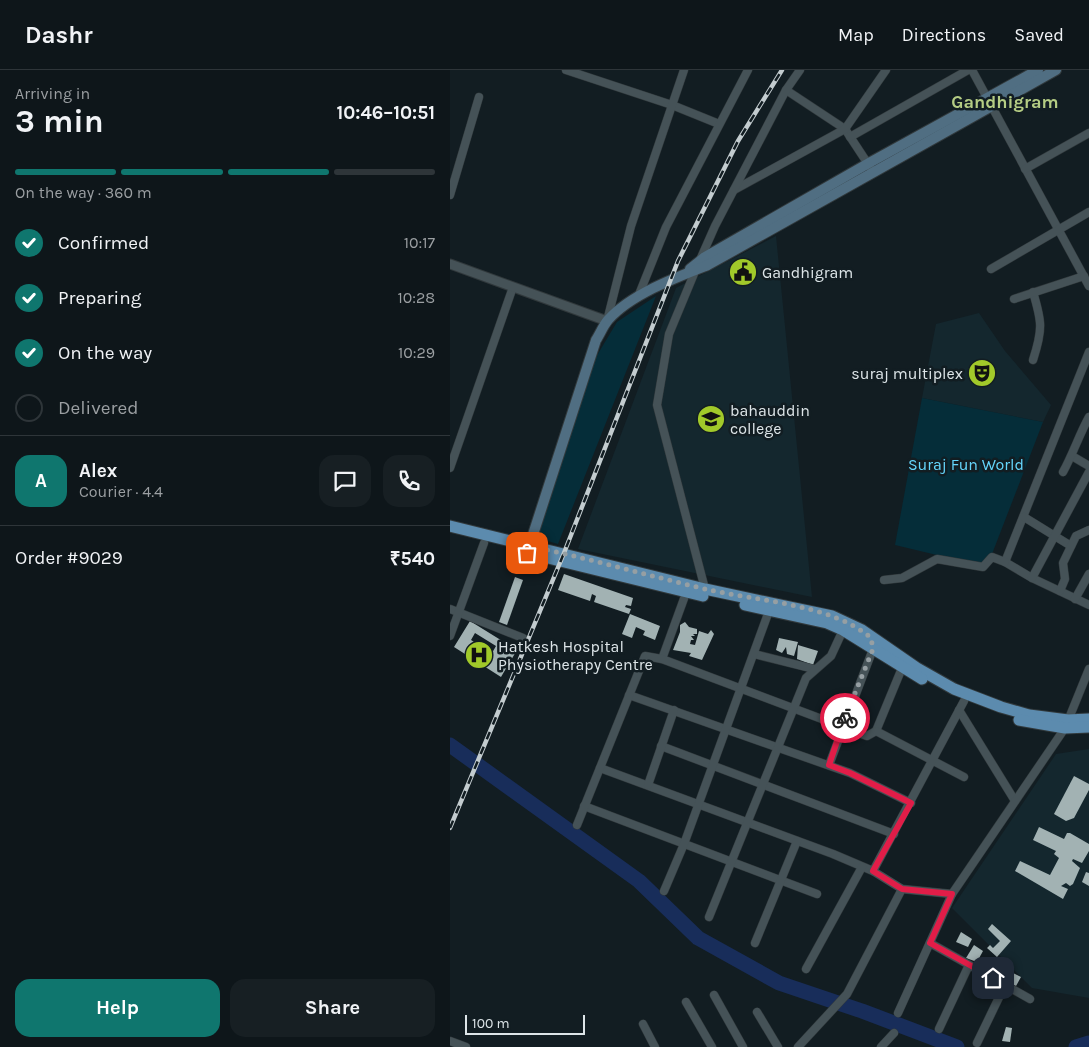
<!DOCTYPE html>
<meta charset="utf-8">
<style>
body{margin:0;font-family:Karla,sans-serif;background:#171f23;color:#f1f3f6;height:100vh;display:flex;flex-direction:column;font-size:19px;white-space:nowrap}
*{box-sizing:border-box;margin:0}
p{font-size:16px;color:#9b9fa2}
.icon{flex:none;width:28px;height:28px;fill:none;stroke:currentColor;stroke-width:2;stroke-linecap:round;stroke-linejoin:round}
.map{position:relative;flex:1;overflow:hidden}
.details{display:flex;flex-direction:column;background:#0e161a;width:450px}
.details>*{flex:none}
.scale{position:absolute;left:15px;bottom:12px;width:120px;box-sizing:border-box;padding-left:5px;border:2px solid #dde5e8;border-top:0;font-size:14px;line-height:18px;white-space:nowrap;color:#dde5e8;-webkit-text-stroke:4px #121d22;paint-order:stroke}
.pin{position:absolute;display:grid;place-items:center;width:42px;height:42px;color:#fff;margin:-21px;border-radius:10px;box-shadow:0 2px 8px #0006}
.courier{position:absolute;display:grid;place-items:center;width:50px;height:50px;margin:-25px;border:4px solid #e11d48;border-radius:50%;background:#fff;color:#222;box-shadow:0 1px 6px #0007}
.overview em{font-style:normal;font-weight:700}
.overview div{display:flex;flex-direction:column-reverse}
.overview{display:flex;align-items:center;justify-content:space-between;height:85px;padding:0 15px}
h1{font-size:32px;font-weight:700;line-height:38px}
.bar{display:grid;grid-template-columns:repeat(4,1fr);gap:8px 5px;align-content:center;height:60px;padding:0 15px}
.bar i{height:6px;border-radius:4px;background:#2e3539}
.bar .current{background:#0f766e}
.bar p{grid-column:span 4}
.line{display:flex;align-items:center;gap:12px;padding:0 15px;border-top:1px solid #2e3539}
.line div{flex:1}
.round{display:grid;place-items:center;flex:none;width:52px;height:52px;border-radius:15px;background:#171f23}
ol{padding:0 15px;list-style:none}
li{display:flex;align-items:center;gap:15px;height:55px}
li p{margin-inline-start:auto}
li .icon{padding:5px;border-radius:50%;background:#0f766e;color:#fff;stroke-width:4}
li:last-child{color:#9b9fa2}
li i{width:28px;height:28px;border:2px solid #2e3539;border-radius:50%}
.button{display:flex;gap:10px;margin-top:auto;padding:10px 15px}
.button a{flex:1;height:58px;border-radius:15px;background:#0f766e;color:#fff;font-size:20px;font-weight:700;line-height:58px;text-align:center}
.button a+a{background:#171f23;color:#f1f3f6}
header{display:flex;align-items:center;gap:30px;box-sizing:border-box;height:70px;padding:0 25px;background:#0e161a;border-bottom:1px solid #2e3539}
header strong{font-size:24px}
nav{display:flex;gap:28px;margin-inline-start:auto;font-size:18px}
main{display:flex;flex:1;min-height:0}
.map>svg:first-child{display:block}
.built{fill:#14272e}
.green{fill:#052d39}
.lines{fill:none;stroke-linecap:round;stroke-linejoin:round}
.river{stroke:#182d5a;stroke-width:15}
.building{fill:#a2b2b3;fill-rule:evenodd}
.minor-casing{stroke:#31393c;stroke-width:9}
.tertiary-casing{stroke:#31393c;stroke-width:11}
.secondary-casing{stroke:#31393c;stroke-width:12}
.primary-casing{stroke:#31393c;stroke-width:13}
.minor{stroke:#455257;stroke-width:8}
.tertiary{stroke:#455257;stroke-width:9}
.secondary{stroke:#506e82;stroke-width:10}
.primary{stroke:#5c8bae;stroke-width:11}
.rail-casing{stroke:#c3cccf;stroke-width:4.5}
.rail{stroke:#121d22;stroke-width:2.5;stroke-dasharray:8;stroke-linecap:butt}
.done{stroke:#969fa3;stroke-width:5;stroke-dasharray:0 9}
.route{stroke:#e11d48;stroke-width:6}
.labels{text-anchor:middle;dominant-baseline:central;stroke-width:5;stroke-linejoin:round;paint-order:stroke}
.poi-label{font-size:16px;fill:#dde5e8;stroke:#121d22;text-anchor:start}
.park-label{font-size:16px;fill:#65d6fc;stroke:#121d22}
.neighbourhood-label{font-size:18px;font-weight:bold;fill:#b5cd84;stroke:#121d22}
</style>
<header>
<strong>Dashr</strong>
<nav><a>Map</a><a>Directions</a><a>Saved</a></nav>
</header>
<main>
<section class="details">
<div class="overview"><div><h1>3 min</h1><p>Arriving in</p></div><em>10:46–10:51</em></div>
<div class="bar"><i class="current"></i><i class="current"></i><i class="current"></i><i></i><p>On the way · 360 m</p></div>
<ol>
<li><svg class="icon" aria-label="check" viewBox="0 0 24 24"><path d="M5 12l5 5 9-10"/></svg>Confirmed<p>10:17</p></li>
<li><svg class="icon" aria-label="check" viewBox="0 0 24 24"><path d="M5 12l5 5 9-10"/></svg>Preparing<p>10:28</p></li>
<li><svg class="icon" aria-label="check" viewBox="0 0 24 24"><path d="M5 12l5 5 9-10"/></svg>On the way<p>10:29</p></li>
<li><i></i>Delivered</li>
</ol>
<div class="line" style="height:90px"><b class="round" style="background:#0f766e;color:#fff">A</b><div><b>Alex</b><p>Courier · 4.4</p></div><a class="round"><svg class="icon" aria-label="chat" viewBox="0 0 24 24"><path d="M4 5h16v11H9l-5 4z"/></svg></a><a class="round"><svg class="icon" aria-label="phone" viewBox="0 0 24 24"><path d="M5 4h4l2 5-3 2q2 4 5 5l2-3 5 2v4C11 20 4 13 5 4z"/></svg></a></div>
<div class="line" style="height:65px"><div>Order #9029</div><b>₹540</b></div>
<div class="button"><a>Help</a><a>Share</a></div>
</section>
<div class="map">
<svg width="639" height="977" viewBox="0 0 639 977">
<rect width="100%" height="100%" fill="#121d22"/>
<g class="built">
<path d="M326,166L362,527L128,479L226,218Z"/>
<path d="M529,243L555,281L601,335L593,352L472,328L486,254Z"/>
<path d="M639,679V928L582,918L502,838L606,684Z"/>
</g>
<g class="green">
<path d="M206,226L108,474L87,468L146,287L167,252Z"/>
<path d="M472,328L593,352L537,497L445,475Z"/>
</g>
<g class="lines">
<g class="river">
<path d="M0,675L189,811L248,868L329,913L412,941L507,977"/>
<path d="M626,977L639,973"/>
</g>
</g>
<g class="building">
<path d="M114,504L183,528L181,536L176,535L175,537L181,539L179,544L144,532L146,526L142,524L140,531L108,520Z"/>
<path d="M65,507L73,510L57,555L49,552Z"/>
<path d="M180,544L210,556L205,570L193,565L195,561L186,557L182,568L172,564Z"/>
<path d="M20,551L67,580L51,607L4,577ZM25,563L46,576L42,583L21,570Z"/>
<path d="M235,552L239,557L247,559V564H243L245,566H241L244,570H241L240,574L245,575L249,561L258,564L261,560L264,564L252,590L239,586L241,583L223,580L230,562V555Z"/>
<path d="M329,568L348,572L344,586L337,584L336,577L332,583L326,580Z"/>
<path d="M348,575L368,581L363,595L347,589Z"/>
<path d="M624,706L639,714V720L624,748L616,751L604,744Z"/>
<path d="M589,757L614,769L617,763H620L639,774V781L632,793L623,789L622,791L630,798L623,814L620,816L616,813L611,816L618,819L613,829L565,801L570,791L600,805L609,788L604,784L606,781L583,770Z"/>
<path d="M636,802L639,803V816L632,812Z"/>
<path d="M542,854L561,871L547,887L537,878L540,875L543,878L550,871L538,859Z"/>
<path d="M511,862L522,869L518,877L506,872Z"/>
<path d="M524,875L533,881L527,892L516,888Z"/>
<path d="M563,903L571,907L566,916L557,914Z"/>
<path d="M556,957L562,958L560,972L552,971Z"/>
</g>
<g class="lines">
<defs>
<g id="minor">
<path d="M116,0L222,35L269,54"/>
<path d="M522,0L639,216"/>
<path d="M336,20L395,59L420,97"/>
<path d="M400,67L518,0"/>
<path d="M575,99L639,63"/>
<path d="M284,120L395,59L436,0"/>
<path d="M0,125L29,27"/>
<path d="M541,199L639,142"/>
<path d="M583,222C592,252 593,259 583,290"/>
<path d="M188,227L216,157L298,0"/>
<path d="M564,229L634,206"/>
<path d="M157,251L181,156L234,0"/>
<path d="M639,282L555,492L582,508L639,535"/>
<path d="M622,386L639,396"/>
<path d="M0,398L63,217"/>
<path d="M613,402C623,384 629,365 639,347"/>
<path d="M574,447L621,476"/>
<path d="M582,508L639,402"/>
<path d="M434,510L452,508L487,489L533,497L542,487L555,492"/>
<path d="M255,519L207,335L219,264L246,199L265,156L336,20L350,0"/>
<path d="M610,521L615,509L613,493L626,466L639,460"/>
<path d="M625,529L639,504"/>
<path d="M0,539L73,568"/>
<path d="M0,566L34,473"/>
<path d="M304,584L364,599"/>
<path d="M212,589L236,523"/>
<path d="M179,625L400,703L461,733"/>
<path d="M509,640L565,731"/>
<path d="M426,661L452,598"/>
<path d="M211,676L444,764"/>
<path d="M379,695L423,579L422,575"/>
<path d="M150,698L383,784L423,801L452,819L502,824"/>
<path d="M198,715L224,640"/>
<path d="M134,736L367,824"/>
<path d="M127,755L195,586L212,589L417,666L426,661L514,707"/>
<path d="M423,801L514,631"/>
<path d="M214,821L234,774L319,541"/>
<path d="M259,847L356,608L381,586L393,560"/>
<path d="M305,873L347,771"/>
<path d="M480,873L580,929"/>
<path d="M356,899L412,797"/>
<path d="M264,925L293,977"/>
<path d="M236,932L262,977"/>
<path d="M307,942L328,977"/>
<path d="M448,943L502,824L615,658L639,599"/>
<path d="M193,954L205,977"/>
<path d="M489,959L519,895"/>
<path d="M0,971L16,977"/>
<path d="M527,973L555,915"/>
<path d="M348,977L397,924L452,819"/>
<path d="M431,977L444,963"/>
</g>
<path id="tertiary" d="M0,194L157,251"/>
<g id="secondary">
<path d="M240,199L255,187L419,93L588,0"/>
<path d="M77,483L146,270C150,264 153,256 158,250C181,224 227,207 258,195L606,0"/>
</g>
<g id="primary">
<path d="M0,456L255,519L382,546L412,560L467,598L504,619L551,637L579,645L618,650L639,649"/>
<path d="M98,488L253,526"/>
<path d="M295,535L377,553L393,560L472,609"/>
<path d="M569,650L615,658L639,657"/>
</g>
</defs>
<use href="#minor" class="minor-casing"/>
<use href="#tertiary" class="tertiary-casing"/>
<use href="#secondary" class="secondary-casing"/>
<use href="#primary" class="primary-casing"/>
<use href="#minor" class="minor"/>
<use href="#tertiary" class="tertiary"/>
<use href="#secondary" class="secondary"/>
<use href="#primary" class="primary"/>
<defs>
<path id="rail" d="M0,758L114,483L228,191L288,71L332,0"/>
</defs>
<use href="#rail" class="rail-casing"/>
<use href="#rail" class="rail"/>
</g>
<g class="lines">
<path class="done" d="M77,483L78,476C138,488 196,505 255,519C306,531 382,534 421,568L423,579L395,648"/>
<path class="route" d="M395,648L379,695L400,703L461,733L423,801L452,819L502,824L480,873L543,908"/>
</g>
<defs>
<symbol id="civic-disc" viewBox="-11 -11 22 22"><circle r="9.5" fill="#a1c92a" stroke="#121d22"/><path d="M-.6-6.5H3V-4.5H.6V-3L4-1V1h2V6H-6V1h2V-1L-.6-3ZM-1.2 2.5V6h2.4V2.5Z" fill="#111"/></symbol>
<symbol id="theatre-disc" viewBox="-11 -11 22 22"><circle r="9.5" fill="#a1c92a" stroke="#121d22"/><path d="M-5-5.5Q0-4 5-5.5V0Q5 5 0 6Q-5 5-5 0ZM-3.3-2.5H-1v1.5H-3.3ZM1-2.5H3.3v1.5H1ZM-2.8 1Q0 5.5 2.8 1Z" fill="#111"/></symbol>
<symbol id="university-disc" viewBox="-11 -11 22 22"><circle r="9.5" fill="#a1c92a" stroke="#121d22"/><path d="M0-5L7-2L0 1L-7-2ZM-4 1L0 2.5L4 1V4Q0 6-4 4Z" fill="#111"/></symbol>
<symbol id="hospital-disc" viewBox="-11 -11 22 22"><circle r="9.5" fill="#a1c92a" stroke="#121d22"/><path d="M-5-5h3v3.5h4V-5h3V5h-3V1.5h-4V5h-3Z" fill="#111"/></symbol>
</defs>
<g fill-rule="evenodd">
<use href="#civic-disc" x="277" y="186" width="32" height="32"/>
<use href="#theatre-disc" x="516" y="287" width="32" height="32"/>
<use href="#university-disc" x="245" y="333" width="32" height="32"/>
<use href="#hospital-disc" x="13" y="569" width="32" height="32"/>
</g>
<g class="labels">
<g class="poi-label">
<text x="312" y="202">Gandhigram</text>
<text x="513" y="303" text-anchor="end">suraj multiplex</text>
<text x="280" y="340">bahauddin<tspan x="280" dy="18">college</tspan></text>
<text x="48" y="576">Hatkesh Hospital<tspan x="48" dy="18">Physiotherapy Centre</tspan></text>
</g>
<g class="park-label">
<text x="516" y="394">Suraj Fun World</text>
</g>
<g class="neighbourhood-label">
<text x="555" y="32">Gandhigram</text>
</g>
</g>
</svg>
<div class="scale">100 m</div>
<div class="pin" style="left:77px;top:483px;background:#ea580c"><svg class="icon" aria-label="bag" viewBox="0 0 24 24"><path d="M5 8h14l-1 12H6zM9 8a3 3 0 0 1 6 0"/></svg></div>
<div class="pin" style="left:543px;top:908px;background:#1f2937"><svg class="icon" aria-label="home" viewBox="0 0 24 24"><path d="M3 11l9-7 9 7M6 9v11h12V9"/></svg></div>
<div class="courier" style="left:395px;top:648px"><svg class="icon" aria-label="bike" viewBox="0 0 24 24"><circle cx="6" cy="16" r="4"/><circle cx="18" cy="16" r="4"/><path d="M6 16l4-8h5l3 8M10 8l3 8H6M13 5h3"/></svg></div>
</div>
</main>
